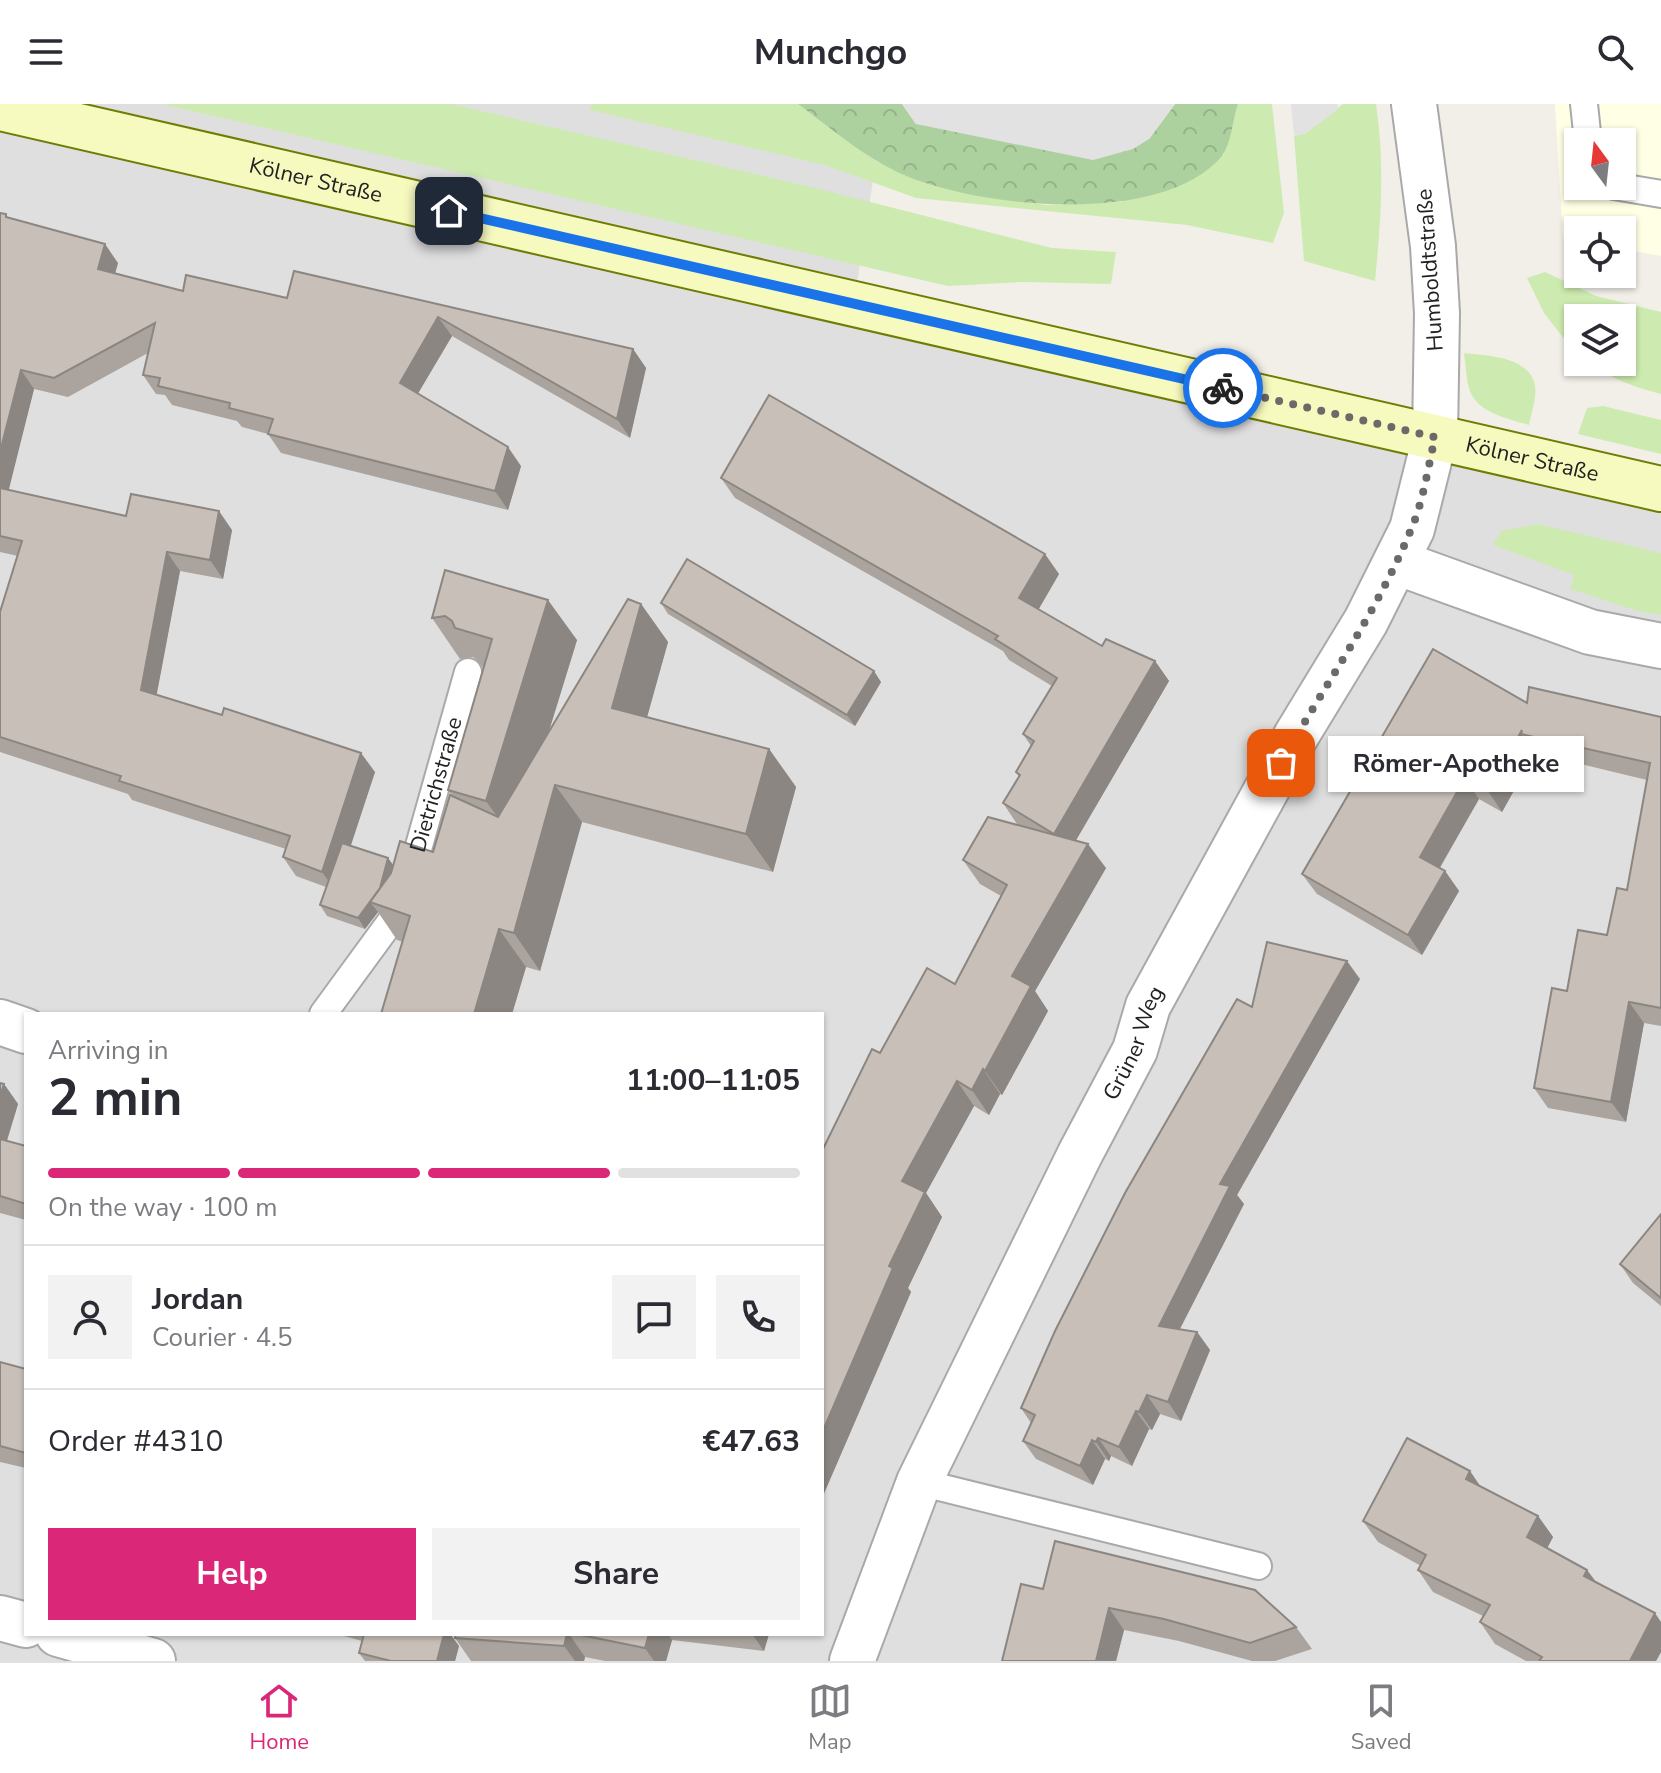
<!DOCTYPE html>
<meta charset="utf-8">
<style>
body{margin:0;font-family:"Nunito Sans",sans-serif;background:#f2f2f3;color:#2b2b33;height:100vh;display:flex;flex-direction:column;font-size:30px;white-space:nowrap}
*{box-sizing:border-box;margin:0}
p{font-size:26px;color:#7c7c81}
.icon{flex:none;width:44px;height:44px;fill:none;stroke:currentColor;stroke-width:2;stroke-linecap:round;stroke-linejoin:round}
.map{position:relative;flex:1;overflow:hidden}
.details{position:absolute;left:24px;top:908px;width:800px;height:624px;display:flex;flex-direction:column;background:#fff;border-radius:0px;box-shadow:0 2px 6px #0004}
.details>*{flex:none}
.needle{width:52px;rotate:345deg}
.buttons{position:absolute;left:1564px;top:24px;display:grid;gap:16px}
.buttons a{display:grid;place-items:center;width:72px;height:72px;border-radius:0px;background:#fff;box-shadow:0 2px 6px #0004;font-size:40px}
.pin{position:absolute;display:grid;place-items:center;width:68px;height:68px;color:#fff;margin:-34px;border-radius:16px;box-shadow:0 4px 12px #0006}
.courier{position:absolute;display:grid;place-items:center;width:80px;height:80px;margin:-40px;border:6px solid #1a73e8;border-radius:50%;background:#fff;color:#222;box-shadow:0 2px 10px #0007}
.bubble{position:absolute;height:56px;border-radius:0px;background:#fff;box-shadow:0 2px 6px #0004;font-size:26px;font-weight:700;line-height:56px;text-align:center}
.summary em{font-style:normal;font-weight:700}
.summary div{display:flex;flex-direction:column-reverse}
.summary{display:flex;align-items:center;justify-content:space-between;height:136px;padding:0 24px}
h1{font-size:52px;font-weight:700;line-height:60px}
.bar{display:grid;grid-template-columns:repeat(4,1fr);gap:12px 8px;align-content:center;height:96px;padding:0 24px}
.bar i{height:10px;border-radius:6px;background:#e1e1e2}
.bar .on{background:#db2777}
.bar p{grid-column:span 4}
.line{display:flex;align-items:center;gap:20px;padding:0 24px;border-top:2px solid #e1e1e2}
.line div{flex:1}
.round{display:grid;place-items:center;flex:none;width:84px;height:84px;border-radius:0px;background:#f2f2f3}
.button{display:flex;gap:16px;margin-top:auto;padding:16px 24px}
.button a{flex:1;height:92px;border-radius:0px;background:#db2777;color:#fff;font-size:32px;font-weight:700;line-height:92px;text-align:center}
.button a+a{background:#f2f2f3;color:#2b2b33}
header{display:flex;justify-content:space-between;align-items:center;height:104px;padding:0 24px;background:#fff;font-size:36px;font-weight:700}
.tabs{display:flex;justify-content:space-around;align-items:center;height:112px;border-top:2px solid #e1e1e2;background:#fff;font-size:22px;color:#7c7c81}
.tabs a{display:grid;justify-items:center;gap:4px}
.tabs .on{color:#db2777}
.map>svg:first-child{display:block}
.residential{fill:#e0dfdf;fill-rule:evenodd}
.education{fill:#ffffe5;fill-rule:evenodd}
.grass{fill:#cdebb0}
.forest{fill:url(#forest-crowns)}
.parking{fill:#e2e2e2}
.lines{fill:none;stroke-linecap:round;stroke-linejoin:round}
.lane-casing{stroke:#a9a9a9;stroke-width:30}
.street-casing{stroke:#a9a9a9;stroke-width:48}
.secondary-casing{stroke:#707d05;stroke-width:48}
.lane{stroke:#fff;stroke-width:26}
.street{stroke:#fff;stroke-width:44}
.secondary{stroke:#f7fabf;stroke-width:44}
.wall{fill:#aba49e}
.shaded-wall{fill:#8b8681}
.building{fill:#c7bfb8;stroke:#8b8681;stroke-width:2}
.done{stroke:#6b6a68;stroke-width:8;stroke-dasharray:0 14.4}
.route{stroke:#1a73e8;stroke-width:10}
.labels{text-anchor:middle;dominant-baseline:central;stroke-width:6;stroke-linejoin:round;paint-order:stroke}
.street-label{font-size:22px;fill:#222;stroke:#fff}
</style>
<header><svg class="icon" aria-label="menu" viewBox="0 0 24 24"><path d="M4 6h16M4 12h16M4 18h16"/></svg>Munchgo<svg class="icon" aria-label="search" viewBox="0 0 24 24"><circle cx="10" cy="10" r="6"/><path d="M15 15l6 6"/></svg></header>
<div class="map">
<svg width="1661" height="1557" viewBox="0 0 1661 1557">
<defs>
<pattern id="forest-crowns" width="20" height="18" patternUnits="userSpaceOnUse" patternTransform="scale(2)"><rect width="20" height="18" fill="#add19e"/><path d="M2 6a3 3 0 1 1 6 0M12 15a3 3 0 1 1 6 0" fill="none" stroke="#95b388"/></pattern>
</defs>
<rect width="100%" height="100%" fill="#f2efe9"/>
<path class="residential" d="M0,0H885L854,199L1661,392V1557H0ZM26,910H822V1530H26Z"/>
<path class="education" d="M1555,0H1661V152L1622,145V126H1578V138L1563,135ZM1578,38H1622V82H1578Z"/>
<g class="grass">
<path d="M162,0H451L807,82L1052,144L1116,148L1111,180L1022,178L948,182Z"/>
<path d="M592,0H798L875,57L981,92L1047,101L1120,98L1224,50L1238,0H1272L1284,109L1273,139L1187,121L916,94L825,61L590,6Z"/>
<path d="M1343,0H1376C1385,59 1381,118 1375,177L1304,157L1294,32L1306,29Z"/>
<path d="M1545,168L1596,192L1661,208V290C1634,283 1611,275 1588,258H1622V214H1578V250L1573,246L1544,209L1527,174Z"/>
<path d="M1464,249C1487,252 1530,252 1535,282C1537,293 1531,310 1529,321C1509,315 1478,309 1470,287C1466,276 1466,261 1464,249Z"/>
<path d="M1603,302L1661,316V350L1578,330L1587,304Z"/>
<path d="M1538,420L1661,449V511L1638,507L1570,485L1574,471L1493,441L1501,427Z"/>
</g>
<path class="forest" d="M798,0H902L916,20L1149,35L1175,0H1238C1233,15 1231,40 1222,52C1162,123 981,104 904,71C865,54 832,25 798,0Z"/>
<g class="parking">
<path d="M902,0H1175L1149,35L1133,45L1093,56L916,20Z"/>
<path d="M1291,0H1337L1338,5L1306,29L1294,32Z"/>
</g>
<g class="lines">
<defs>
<g id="lane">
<path d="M1584,0L1588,38"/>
<path d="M1614,82L1661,90"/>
<path id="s1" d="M323,910L402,802L468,568"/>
<path d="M919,1378L1258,1462"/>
</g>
<g id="street">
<path d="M1396,458L1590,528L1661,542"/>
<path d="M0,918L26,927"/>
<path d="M0,1514L26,1521"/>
<path d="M58,1530L153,1557"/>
<path id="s2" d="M852,1557L919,1378L1080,1050L1135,946L1148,902L1296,632L1366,517L1412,425L1435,333L1437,209L1433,142L1414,0"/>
</g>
<g id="secondary">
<path id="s3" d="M0,4L1661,385"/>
</g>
</defs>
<use href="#lane" class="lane-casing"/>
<use href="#street" class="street-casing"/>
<use href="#secondary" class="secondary-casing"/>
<use href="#lane" class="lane"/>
<use href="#street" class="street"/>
<use href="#secondary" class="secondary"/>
</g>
<g class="wall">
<path d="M0,109L9,114L118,159L115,169L183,187L287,194L294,167L633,245L646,264L630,334L452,232L418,289L521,362L508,406L281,349L268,330L242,323L237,317L172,301L165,291L156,290L143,271L148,249L68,293L34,285L8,386L126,412L232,426L223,475L180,467L156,591L375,668L350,742L388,754L393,761L433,748L453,693L448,686L484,565L477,556L473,553L460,555L432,514L445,466L577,536L548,629L641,500L668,538L647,613L769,645L796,683L773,768L582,718L540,867L526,863L512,910H381L403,838L397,836L378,808L365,825L327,812L320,801L326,783L296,772L283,753L286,745L132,696L128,690L0,648V508L18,452L0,448Z"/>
<path d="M721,374L1059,470L1038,506L1102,542L1155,557L1169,577L1076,736L1106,764L1035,887L1048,907L1002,991L1000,990L989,1011L974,1002L926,1089L942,1113L908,1184L911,1188L822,1394L880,949L955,880L1001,792L980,780L963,756L1021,722L1017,720L1003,699L1019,673L1016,668L1031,642L1023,630L1052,582L1009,556L1003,547L735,394Z"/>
<path d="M661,499L881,578L855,622L668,510Z"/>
<path d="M1527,599L1661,613V922L1644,919L1626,1018L1548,1004L1534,984L1567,887L1607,831L1627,786L1647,676L1535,649L1502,708L1479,695L1440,764L1445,767L1459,787L1422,851L1317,790L1302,770Z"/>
<path d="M1360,875L1237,1091L1244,1100L1180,1225L1197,1228L1210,1246L1181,1317L1160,1310L1152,1326L1149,1325L1132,1362L1111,1352L1109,1357L1105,1355L1093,1381L1036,1355L1023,1337L1031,1319L1021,1304L1252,903Z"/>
<path d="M0,979L4,980L18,1000L7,1037L26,1042V1116L0,1109Z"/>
<path d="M1661,1110V1202L1633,1179L1620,1160Z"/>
<path d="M0,1258L26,1265V1364L0,1358Z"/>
<path d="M1480,1383L1538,1412L1553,1433L1547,1444L1587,1466L1597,1479L1661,1518V1548L1656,1557H1526L1495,1540L1480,1518L1483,1512L1433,1488L1418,1466L1421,1462L1378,1438L1363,1417Z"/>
<path d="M1043,1485L1296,1523L1312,1545L1275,1557H1252L1179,1537L1124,1526L1116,1557H1002Z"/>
<path d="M337,1530H450L459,1542L455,1557H365L359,1549L362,1537Z"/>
<path d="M456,1530H769L764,1547L672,1536L666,1557H605L585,1553L584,1557H471L455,1534Z"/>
</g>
<g class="shaded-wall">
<path d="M105,140L118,159L111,184L98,165Z"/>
<path d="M438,213L452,232L413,298L400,279Z"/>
<path d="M633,245L646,264L630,334L617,315Z"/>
<path d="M21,266L34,285L5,401L0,394V348Z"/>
<path d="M508,343L521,362L508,406L495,387Z"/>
<path d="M219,407L232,426L223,475L210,456Z"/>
<path d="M167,448L180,467L154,605L141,586Z"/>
<path d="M1045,450L1059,470L1033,515L1019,494Z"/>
<path d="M548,496L577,536L515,738L486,697Z"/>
<path d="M641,500L668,538L639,642L612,604Z"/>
<path d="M1155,557L1169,577L1068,750L1054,730Z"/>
<path d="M874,567L881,578L855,622L847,611Z"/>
<path d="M1522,626L1521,630L1535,649L1502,708L1488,687Z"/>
<path d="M769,645L796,683L773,768L746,730Z"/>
<path d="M361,649L375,668L336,787L322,768Z"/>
<path d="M1465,674L1479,695L1434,773L1420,753Z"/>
<path d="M555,681L582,718L540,867L514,829Z"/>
<path d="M1088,740L1106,764L1035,887L1048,907L1002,991L985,967L1012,872Z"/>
<path d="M388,754L396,765L370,798L378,808L365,825L358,814Z"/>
<path d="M1445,767L1459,787L1422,851L1408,831Z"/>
<path d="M499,825L526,863L512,910H474Z"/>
<path d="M1347,857L1360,875L1237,1091L1244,1100L1172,1240L1159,1222L1220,1080Z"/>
<path d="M1629,898L1644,919L1626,1018L1611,998Z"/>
<path d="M983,965L1000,990L989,1011L972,986Z"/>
<path d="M957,977L974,1002L926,1089L942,1113L908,1184L911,1188L822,1394V1329L889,1162L902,1077Z"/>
<path d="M4,980L18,1000L2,1052L0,1049V992Z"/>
<path d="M1197,1228L1210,1246L1181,1317L1168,1298Z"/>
<path d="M1147,1291L1160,1310L1152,1326L1139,1308Z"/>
<path d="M1136,1307L1149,1325L1132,1362L1119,1343Z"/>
<path d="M1098,1334L1111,1352L1109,1357L1096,1338Z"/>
<path d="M1092,1336L1105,1355L1093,1381L1080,1362Z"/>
<path d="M1470,1367L1485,1389L1466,1375Z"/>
<path d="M1538,1412L1553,1433L1542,1454L1527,1433Z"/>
<path d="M1587,1466L1602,1487L1584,1472Z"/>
<path d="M1109,1504L1124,1526L1116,1557H1096Z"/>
<path d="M1655,1509L1661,1518V1548L1656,1557H1630Z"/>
<path d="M444,1530H450L459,1542L455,1557H437Z"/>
<path d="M567,1530H569L585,1553L584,1557H575L564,1542Z"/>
<path d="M649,1530H668L672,1536L666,1557H654L645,1544Z"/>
<path d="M752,1530H769L764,1547Z"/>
</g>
<g class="building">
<path d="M0,109L6,110V113L105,140L98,165L183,187L186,171L287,194L294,167L633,245L617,315L438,213L400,279L508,343L495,387L268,330L273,315L229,304L230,299L158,282L160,274L143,271L155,219L54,274L21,266L0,348Z"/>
<path d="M769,291L1045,450L1019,494L1102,542L1106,535L1155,557L1054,730L1003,699L1020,671L1016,668L1034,637L1023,630L1057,574L995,535L998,532L721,374Z"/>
<path d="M0,384L126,412L131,390L219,407L210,456L167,448L141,586L222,611L224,604L361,649L322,768L283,753L290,732L119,677L121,672L0,633V508L22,437L0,432Z"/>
<path d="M687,455L874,567L847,611L661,499Z"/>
<path d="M445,466L548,496L486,697L448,686L492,535L455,524L452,517L445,512L432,514Z"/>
<path d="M628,495L641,500L612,604L769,645L746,730L555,681L514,829L499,825L474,910H381L410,812L370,798L391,769L400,737L433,748L450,691L498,713Z"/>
<path d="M1433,545L1527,599L1529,583L1661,613V904L1629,898L1611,998L1534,984L1552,884L1567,887L1578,826L1607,831L1617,784L1627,786L1650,659L1521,630L1522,626L1488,687L1465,674L1420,753L1445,767L1408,831L1302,770Z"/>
<path d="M988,713L1088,740L1012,872L1031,882L985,967L983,965L972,986L957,977L902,1077L925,1088L889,1162L893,1164L822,1329V1047L872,945L880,949L927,864L955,880L1007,781L963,756Z"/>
<path d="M342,739L388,754L380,784L358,814L320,801Z"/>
<path d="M1267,838L1347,857L1220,1080L1230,1082L1159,1222L1197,1228L1168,1298L1147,1291L1139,1308L1136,1307L1119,1343L1098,1334L1096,1338L1092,1336L1080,1362L1023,1337L1035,1311L1021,1304L1055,1227L1125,1089L1237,895L1252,903Z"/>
<path d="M0,979L4,980L0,992Z"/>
<path d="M0,1035L26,1042V1100L0,1092Z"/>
<path d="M1661,1110V1194L1620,1160Z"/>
<path d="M0,1258L26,1265V1349L0,1342Z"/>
<path d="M1407,1334L1470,1367L1466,1375L1538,1412L1527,1433L1587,1466L1584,1472L1655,1509L1630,1557H1539L1542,1553L1480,1518L1490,1501L1418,1466L1426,1451L1363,1417Z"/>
<path d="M1055,1437L1255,1486L1296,1523L1250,1539L1164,1515L1109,1504L1096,1557H1002L1021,1480L1043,1485Z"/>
<path d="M364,1530H444L437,1557H391L359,1549Z"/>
<path d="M456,1530H567L564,1542L455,1534Z"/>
<path d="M576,1530H649L645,1544Z"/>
</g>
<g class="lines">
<path class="done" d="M1223,284L1435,333C1428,364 1423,399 1410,428C1376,510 1324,582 1281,659"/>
<path class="route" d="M449,107L1223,284"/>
</g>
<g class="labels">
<g class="street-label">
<text stroke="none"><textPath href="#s3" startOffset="324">Kölner Straße</textPath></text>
<text transform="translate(1430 166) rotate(-94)">Humboldtstraße</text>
<text stroke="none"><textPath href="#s3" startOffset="1572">Kölner Straße</textPath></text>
<text stroke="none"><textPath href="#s1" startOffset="260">Dietrichstraße</textPath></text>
<text stroke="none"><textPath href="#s2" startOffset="680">Grüner Weg</textPath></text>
</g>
</g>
</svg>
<div class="buttons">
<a><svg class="needle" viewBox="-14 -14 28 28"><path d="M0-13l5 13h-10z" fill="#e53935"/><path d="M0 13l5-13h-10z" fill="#7c7c81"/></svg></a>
<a><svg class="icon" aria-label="locate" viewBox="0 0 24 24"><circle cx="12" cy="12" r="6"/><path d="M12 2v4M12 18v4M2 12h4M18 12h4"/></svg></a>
<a><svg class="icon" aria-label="layers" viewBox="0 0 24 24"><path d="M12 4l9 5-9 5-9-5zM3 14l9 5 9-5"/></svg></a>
</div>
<div class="pin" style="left:1281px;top:659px;background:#ea580c"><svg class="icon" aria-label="bag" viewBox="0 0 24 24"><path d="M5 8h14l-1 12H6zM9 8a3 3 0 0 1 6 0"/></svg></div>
<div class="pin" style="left:449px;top:107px;background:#1f2937"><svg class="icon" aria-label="home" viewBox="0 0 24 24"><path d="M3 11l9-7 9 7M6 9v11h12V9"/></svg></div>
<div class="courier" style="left:1223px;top:284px"><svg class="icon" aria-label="bike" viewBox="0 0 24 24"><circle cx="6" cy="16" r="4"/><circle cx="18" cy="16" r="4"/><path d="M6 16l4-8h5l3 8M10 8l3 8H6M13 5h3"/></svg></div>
<div class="bubble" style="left:1328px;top:632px;width:256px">Römer-Apotheke</div>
<section class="details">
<div class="summary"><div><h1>2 min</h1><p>Arriving in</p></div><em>11:00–11:05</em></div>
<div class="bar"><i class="on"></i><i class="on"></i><i class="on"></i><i></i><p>On the way · 100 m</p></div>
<div class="line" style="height:144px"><a class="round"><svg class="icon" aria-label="person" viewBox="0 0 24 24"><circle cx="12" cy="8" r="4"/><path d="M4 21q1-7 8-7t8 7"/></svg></a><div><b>Jordan</b><p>Courier · 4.5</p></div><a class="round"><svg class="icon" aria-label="chat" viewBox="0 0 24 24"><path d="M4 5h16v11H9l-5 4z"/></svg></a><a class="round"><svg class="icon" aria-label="phone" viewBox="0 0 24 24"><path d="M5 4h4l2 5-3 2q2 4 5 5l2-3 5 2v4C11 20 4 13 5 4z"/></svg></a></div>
<div class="line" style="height:104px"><div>Order #4310</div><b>€47.63</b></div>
<div class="button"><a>Help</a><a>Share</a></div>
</section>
</div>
<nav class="tabs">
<a class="on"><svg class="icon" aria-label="home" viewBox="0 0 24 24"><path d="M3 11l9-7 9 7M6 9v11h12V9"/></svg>Home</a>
<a><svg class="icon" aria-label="map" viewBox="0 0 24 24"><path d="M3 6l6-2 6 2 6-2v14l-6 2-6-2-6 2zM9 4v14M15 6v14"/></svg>Map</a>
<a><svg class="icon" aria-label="saved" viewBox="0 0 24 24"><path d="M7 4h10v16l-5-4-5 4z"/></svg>Saved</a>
</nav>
